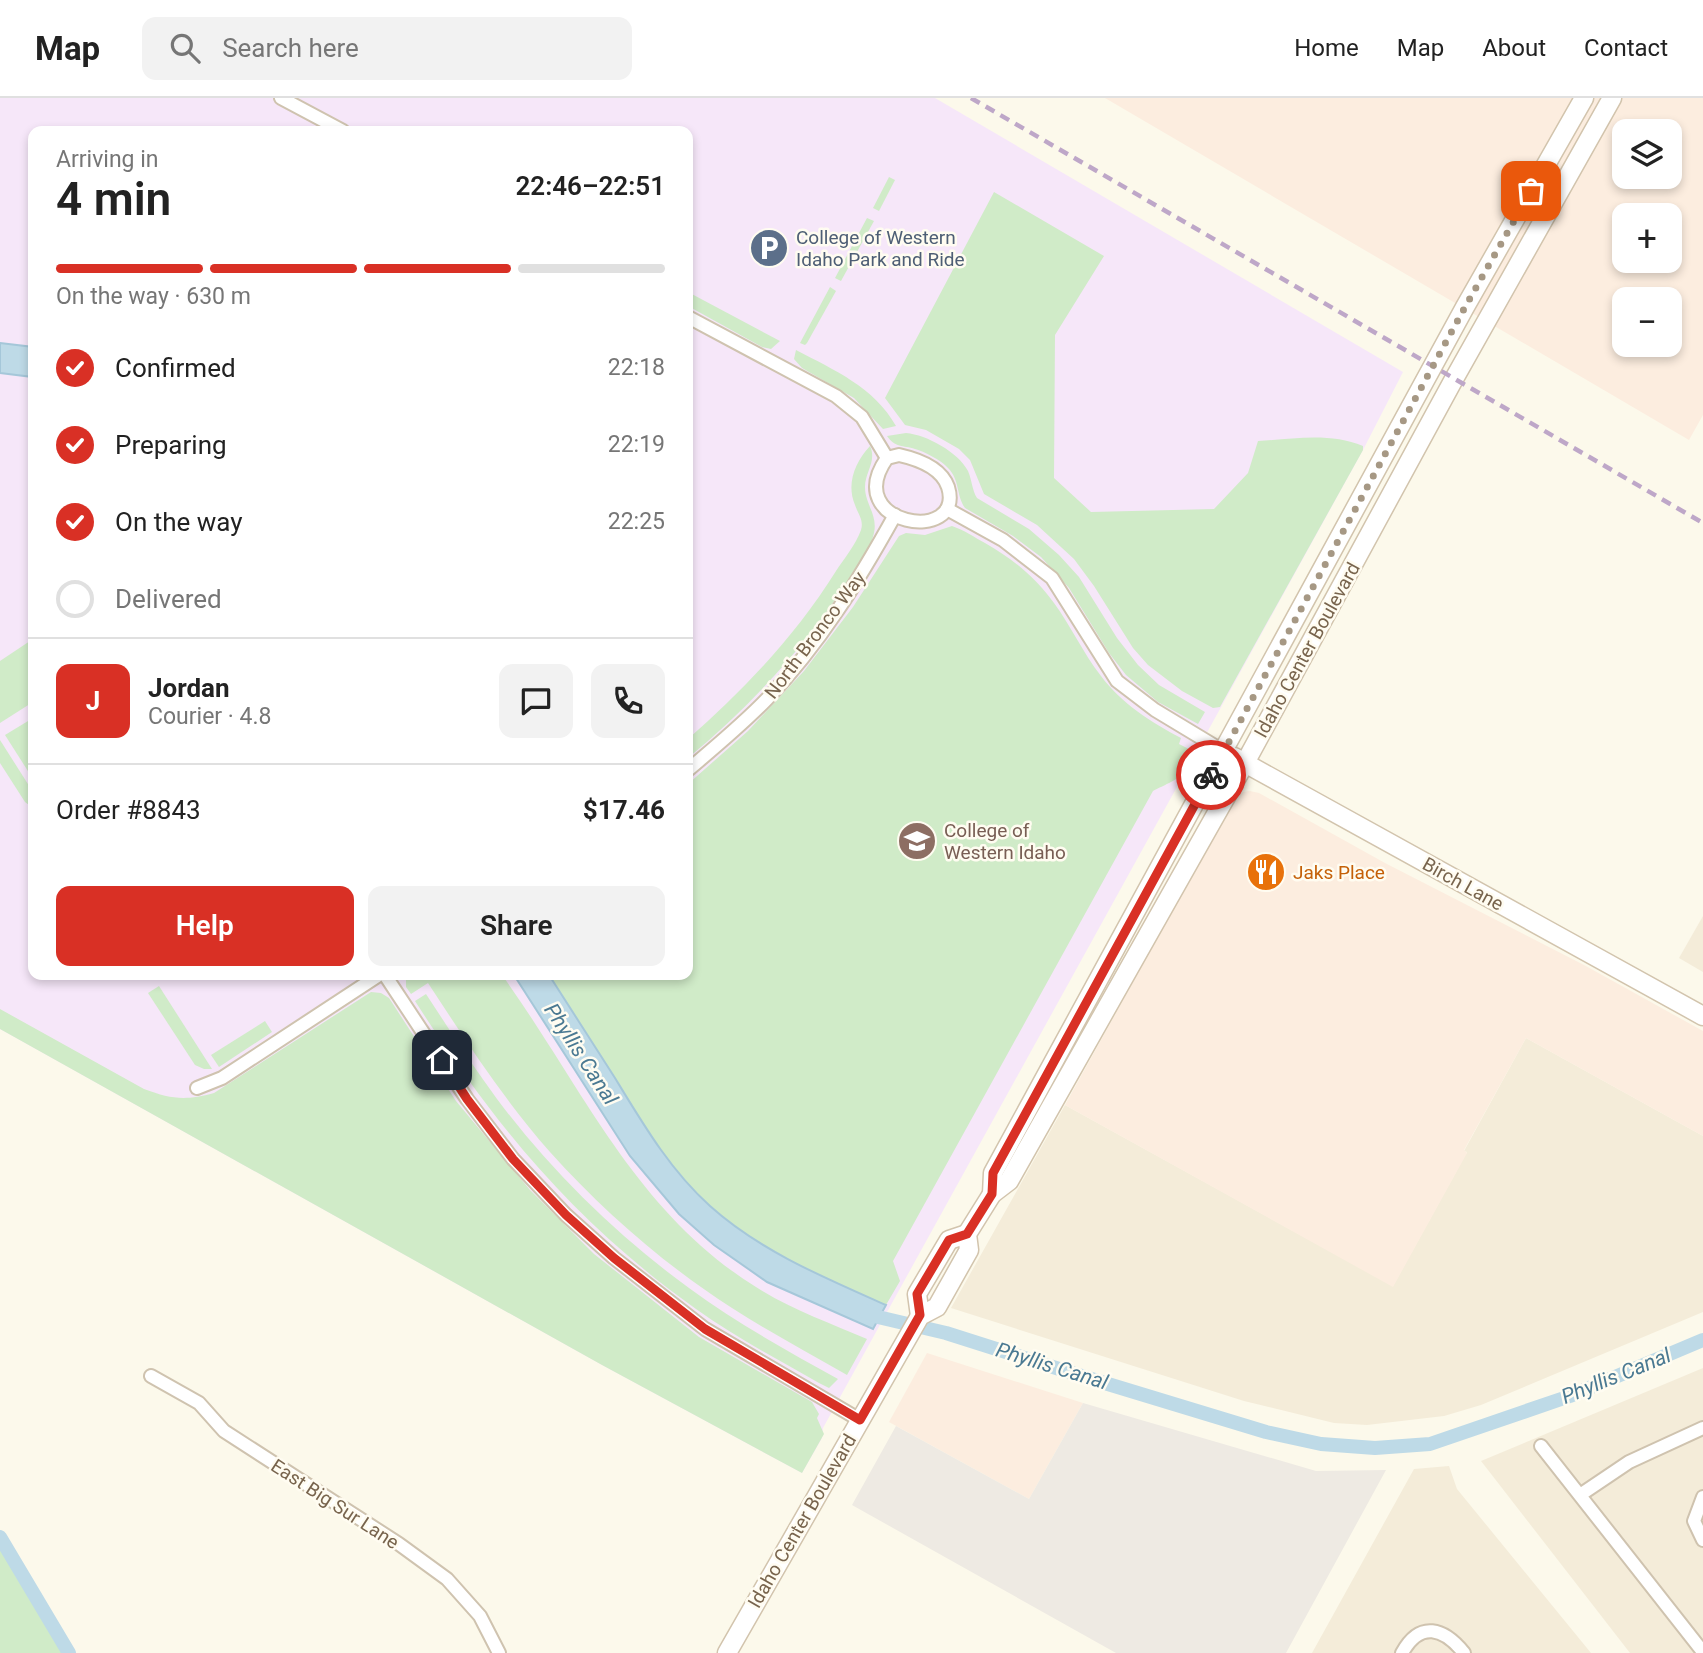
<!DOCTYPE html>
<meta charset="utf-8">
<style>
body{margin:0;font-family:Roboto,sans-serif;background:#f2f2f2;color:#222;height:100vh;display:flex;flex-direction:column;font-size:26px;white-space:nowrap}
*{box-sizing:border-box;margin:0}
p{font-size:23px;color:#767676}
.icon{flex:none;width:38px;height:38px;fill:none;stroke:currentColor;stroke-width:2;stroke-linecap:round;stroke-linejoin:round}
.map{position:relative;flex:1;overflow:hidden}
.side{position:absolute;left:28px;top:28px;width:665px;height:854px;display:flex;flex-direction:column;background:#fff;border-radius:14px;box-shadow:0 4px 10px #0003}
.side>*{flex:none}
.tools{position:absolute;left:1612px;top:21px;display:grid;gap:14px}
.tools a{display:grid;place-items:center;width:70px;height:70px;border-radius:14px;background:#fff;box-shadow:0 4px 10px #0003;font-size:35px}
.pin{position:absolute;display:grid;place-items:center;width:60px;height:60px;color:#fff;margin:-30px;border-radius:14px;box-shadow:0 4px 10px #0006}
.courier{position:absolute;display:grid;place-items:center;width:70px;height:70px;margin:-35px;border:5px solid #d93025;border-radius:50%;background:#fff;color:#222;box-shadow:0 2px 9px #0007}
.head em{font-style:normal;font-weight:600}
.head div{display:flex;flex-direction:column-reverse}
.head{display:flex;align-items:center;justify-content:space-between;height:119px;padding:0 28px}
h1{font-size:46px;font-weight:600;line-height:52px}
.bar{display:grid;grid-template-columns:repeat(4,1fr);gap:10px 7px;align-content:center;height:84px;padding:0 28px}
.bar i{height:9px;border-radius:5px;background:#e0e0e0}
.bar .active{background:#d93025}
.bar p{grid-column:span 4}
.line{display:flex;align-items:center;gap:18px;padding:0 28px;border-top:2px solid #e0e0e0}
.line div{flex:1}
.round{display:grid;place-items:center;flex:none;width:74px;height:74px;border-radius:14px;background:#f2f2f2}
ol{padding:0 28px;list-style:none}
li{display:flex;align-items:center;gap:21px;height:77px}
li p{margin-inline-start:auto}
li .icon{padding:7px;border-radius:50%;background:#d93025;color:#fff;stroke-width:4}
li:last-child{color:#767676}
li i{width:38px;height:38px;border:4px solid #e0e0e0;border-radius:50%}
.cta{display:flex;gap:14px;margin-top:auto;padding:14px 28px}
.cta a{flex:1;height:80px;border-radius:14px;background:#d93025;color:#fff;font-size:28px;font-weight:600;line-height:80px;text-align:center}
.cta a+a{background:#f2f2f2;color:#222}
header{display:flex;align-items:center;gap:42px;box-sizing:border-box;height:98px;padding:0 35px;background:#fff;border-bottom:2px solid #e0e0e0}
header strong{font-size:33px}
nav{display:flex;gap:38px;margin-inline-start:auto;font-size:24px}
.search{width:490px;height:63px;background:#f2f2f2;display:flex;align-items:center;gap:18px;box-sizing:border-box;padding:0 24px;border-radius:14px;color:#767676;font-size:26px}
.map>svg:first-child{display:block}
.residential{fill:#f4ecd9}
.commercial{fill:#fceddf;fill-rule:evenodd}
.industrial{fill:#eeeae3}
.education{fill:#f6e7f9;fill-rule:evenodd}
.green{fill:#d0ebc8}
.water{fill:#bedae7;stroke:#a5c7d9;stroke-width:2}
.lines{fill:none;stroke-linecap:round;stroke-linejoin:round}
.canal{stroke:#bedae7;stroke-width:14}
.street-casing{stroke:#cfc3af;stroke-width:16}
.secondary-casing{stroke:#d2c4ad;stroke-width:21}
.street{stroke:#fff;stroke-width:12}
.secondary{stroke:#fff;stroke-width:18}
.rail{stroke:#bea7c8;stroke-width:4.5;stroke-dasharray:10 7;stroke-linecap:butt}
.done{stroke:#a69884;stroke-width:7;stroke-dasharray:0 12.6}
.route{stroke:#d93025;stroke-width:9}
.labels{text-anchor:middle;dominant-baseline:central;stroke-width:5;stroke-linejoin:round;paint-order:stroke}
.service-label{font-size:19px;fill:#4e5e75;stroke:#fffcf1;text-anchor:start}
.street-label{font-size:19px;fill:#78644d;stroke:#fffcf1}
.education-label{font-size:19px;fill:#785e54;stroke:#fffcf1;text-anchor:start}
.food-label{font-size:19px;fill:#c56008;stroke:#fffcf1;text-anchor:start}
.water-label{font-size:21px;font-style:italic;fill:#4a7992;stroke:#fffcf1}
</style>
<header>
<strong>Map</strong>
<div class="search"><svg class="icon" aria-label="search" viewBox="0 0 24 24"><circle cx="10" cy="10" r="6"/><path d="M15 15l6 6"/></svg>Search here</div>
<nav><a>Home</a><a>Map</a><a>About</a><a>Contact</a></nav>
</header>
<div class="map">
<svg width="1703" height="1555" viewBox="0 0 1703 1555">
<rect width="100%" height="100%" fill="#fcf9eb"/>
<g class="residential">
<path d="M1703,818V874L1679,860Z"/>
<path d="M1526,940L1703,1038V1214L1481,1307L1444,1318L1367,1327L1334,1325L1244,1303L951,1210L1065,1007L1393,1188L1467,1054L1464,1053Z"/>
<path d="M1703,1270V1555H1630L1481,1363Z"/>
<path d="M1449,1368L1457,1391L1591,1555H1312L1414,1371Z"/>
</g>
<g class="commercial">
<path d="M1105,0H1703V317L1689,342ZM1624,33H1670V79H1624ZM1624,117H1670V163H1624ZM1624,201H1670V247H1624Z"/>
<path d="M1250,693L1259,695L1385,765L1584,867L1703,933V1038L1526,940L1464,1052L1467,1055L1393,1189L1065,1007L1235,700L1243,694Z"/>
<path d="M927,1255L1083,1305L1029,1401L889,1324Z"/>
</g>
<path class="industrial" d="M1083,1305L1316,1373L1386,1372L1286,1555H1116L852,1407L896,1328L1029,1401Z"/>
<path class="education" d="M0,0H935L1403,274L1363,352L823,1330L822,1340L802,1375L602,1267L0,931ZM33,33H688V877H33Z"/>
<g class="green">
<path d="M889,79L895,82L879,113L873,110Z"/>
<path d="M994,94L1104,158L1055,237L1054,380L1091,414L1214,411L1248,375L1258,343C1293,341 1330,334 1363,348V352L1220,609L1213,610L1182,593L1148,567L1133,550L1094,488L1074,461L1037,427L984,396L970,362L959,351L926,332L905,327L885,300Z"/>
<path d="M867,120L874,123L841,183L835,180Z"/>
<path d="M830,189L836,193L807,245L805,247L800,245Z"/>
<path d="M688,194L780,243L771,251L762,249L688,208Z"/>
<path d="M796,252C834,272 874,289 896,328L883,331L854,300L802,270L794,261Z"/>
<path d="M906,335C927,337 958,354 968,373C972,382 972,392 977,400L1029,431L1059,457L1079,479L1117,540L1138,567L1159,587L1205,614L1198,626L1158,604L1126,577L1109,555L1069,490L1041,459L1013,438L965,410C956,397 960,382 948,370C941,362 925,354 915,351C903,347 895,350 887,338Z"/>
<path d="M870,348C877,363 865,374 865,389C865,406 878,417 874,435C871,449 861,461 854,473C810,544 752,607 688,660V641C744,592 796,537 836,473C844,461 856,446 861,432C864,422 858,416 855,407C846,386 855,364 870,348Z"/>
<path d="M952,428C964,432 974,439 985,445C1013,461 1035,479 1054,505C1071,528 1083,555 1101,578C1122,606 1151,624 1181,640L1179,646L1189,651C1187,657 1190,663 1188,669C1184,680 1162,688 1153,693L893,1163L900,1183L886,1207C825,1180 760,1153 710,1108C670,1072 643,1026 615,980C593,946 571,911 549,877H688V686L748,633L804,573L853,509L899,438L906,435L925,437Z"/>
<path d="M30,543L33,570V604L0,625V563Z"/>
<path d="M33,620V681L5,637Z"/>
<path d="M0,642L33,694V710L25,704L0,665Z"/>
<path d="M406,877H502C582,988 635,1114 756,1189C790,1211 830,1225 867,1241L847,1277C809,1255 769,1234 732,1210C665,1167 603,1113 550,1054C504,1002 466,943 428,885L411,896L406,889Z"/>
<path d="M159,888L212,971H204L195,967L148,895Z"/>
<path d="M371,894L381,895L389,900L456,1003L530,1092L594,1156L699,1239L812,1304L819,1316L817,1320L824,1336L802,1375L602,1267L0,931V911L144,991C171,1001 185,1003 214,995Z"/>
<path d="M426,896C449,931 472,967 497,1001C551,1073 616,1137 689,1190C736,1225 788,1253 838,1281L829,1290L819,1285C777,1261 735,1239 696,1211C574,1124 495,1028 415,903Z"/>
<path d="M265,923L272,934L219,969L211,957Z"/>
<path d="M0,1443L66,1555H0Z"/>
</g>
<g class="water">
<path d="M0,245L33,249V279L0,275Z"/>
<path d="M514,877H549C571,911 593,946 615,980C643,1026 670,1072 710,1108C760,1153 825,1180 886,1207L873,1231L767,1184L714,1147L679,1116L630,1058Z"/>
</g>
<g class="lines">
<g class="canal">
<path d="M863,1212L878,1219L946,1235L1075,1276L1266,1334L1321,1346L1375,1350L1430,1346L1570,1298L1703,1242"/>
<path d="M0,1439L69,1555"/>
</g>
<defs>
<g id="street">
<path d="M281,0L343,33"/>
<path d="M688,219L836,298L862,319L887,360"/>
<path d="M899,357C917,361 941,369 948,389C966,447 839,428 887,360Z"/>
<path d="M947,411L1003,442L1052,480L1117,583L1155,612L1223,653"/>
<path d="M688,672C715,649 743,626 767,601C819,547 859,482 895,417"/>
<path d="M385,877L467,1001L513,1061L566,1117L614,1160L705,1231L860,1322"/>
<path d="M197,990L222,980L379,877"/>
<path d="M151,1278L199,1305L224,1333L399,1446L447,1481L480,1518L499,1555"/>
<path d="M1541,1348L1703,1554"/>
<path d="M1580,1397L1629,1364L1703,1330"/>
<path d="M1703,1399L1694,1423L1703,1442"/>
<path d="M1402,1555C1420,1522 1444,1530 1464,1555"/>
</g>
<g id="secondary">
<path d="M1234,659L1703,918"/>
<path d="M992,1096L993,1075L1465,209L1584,0"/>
<path d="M920,1218L917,1196L949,1142L967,1136"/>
<path d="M727,1555L920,1218L937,1209L969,1152L967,1136L992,1096L1009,1083L1245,665L1454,281L1612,0"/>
</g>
</defs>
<use href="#street" class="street-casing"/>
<use href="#secondary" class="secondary-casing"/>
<use href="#street" class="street"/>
<use href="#secondary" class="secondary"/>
<path class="rail" d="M971,0L1703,425"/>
</g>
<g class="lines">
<path class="done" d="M1211,677L1465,209L1531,93"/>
<path class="route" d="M442,962L467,1001L513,1061L566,1117L614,1160L705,1231L860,1322L920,1217L917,1196L949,1142L967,1136L992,1096L993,1075L1211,677"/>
</g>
<defs>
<symbol id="parking-disc" viewBox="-11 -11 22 22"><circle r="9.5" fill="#5c6f8a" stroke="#fffcf1"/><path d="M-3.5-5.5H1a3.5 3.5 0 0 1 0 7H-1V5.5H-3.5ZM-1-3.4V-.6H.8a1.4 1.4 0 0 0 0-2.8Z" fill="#fff"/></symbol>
<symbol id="university-disc" viewBox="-11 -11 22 22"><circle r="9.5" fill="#8d6e63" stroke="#fffcf1"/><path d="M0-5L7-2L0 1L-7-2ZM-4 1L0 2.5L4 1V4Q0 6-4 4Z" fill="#fff"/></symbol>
<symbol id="restaurant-disc" viewBox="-11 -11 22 22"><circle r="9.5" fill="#e8710a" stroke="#fffcf1"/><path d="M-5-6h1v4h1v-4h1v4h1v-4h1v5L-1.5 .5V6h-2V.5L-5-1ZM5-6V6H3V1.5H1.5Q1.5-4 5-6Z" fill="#fff"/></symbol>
</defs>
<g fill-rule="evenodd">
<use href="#parking-disc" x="747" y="128" width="44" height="44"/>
<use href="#university-disc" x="895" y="721" width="44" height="44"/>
<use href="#restaurant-disc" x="1244" y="752" width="44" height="44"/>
</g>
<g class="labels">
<g class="service-label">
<text x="796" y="139">College of Western<tspan x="796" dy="22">Idaho Park and Ride</tspan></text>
</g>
<g class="street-label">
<text transform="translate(815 537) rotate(-53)">North Bronco Way</text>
<text transform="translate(1307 552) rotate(-61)">Idaho Center Boulevard</text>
<text transform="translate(1463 786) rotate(29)">Birch Lane</text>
<text transform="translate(335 1406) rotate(33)">East Big Sur Lane</text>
<text transform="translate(802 1423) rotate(-60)">Idaho Center Boulevard</text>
</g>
<g class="education-label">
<text x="944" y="732">College of<tspan x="944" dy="22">Western Idaho</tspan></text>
</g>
<g class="food-label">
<text x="1293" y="774">Jaks Place</text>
</g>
<g class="water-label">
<text transform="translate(581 956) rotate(57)">Phyllis Canal</text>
<text transform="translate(1052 1268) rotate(17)">Phyllis Canal</text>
<text transform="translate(1616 1278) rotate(-22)">Phyllis Canal</text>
</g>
</g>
</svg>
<div class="tools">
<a><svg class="icon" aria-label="layers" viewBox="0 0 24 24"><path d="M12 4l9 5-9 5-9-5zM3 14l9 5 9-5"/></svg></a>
<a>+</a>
<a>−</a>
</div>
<div class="pin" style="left:1531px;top:93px;background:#ea580c"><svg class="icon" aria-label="bag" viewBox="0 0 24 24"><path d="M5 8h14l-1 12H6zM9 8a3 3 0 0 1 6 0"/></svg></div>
<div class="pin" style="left:442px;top:962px;background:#1f2937"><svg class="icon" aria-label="home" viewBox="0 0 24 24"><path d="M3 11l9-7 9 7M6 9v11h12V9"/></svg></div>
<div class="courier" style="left:1211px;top:677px"><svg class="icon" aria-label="bike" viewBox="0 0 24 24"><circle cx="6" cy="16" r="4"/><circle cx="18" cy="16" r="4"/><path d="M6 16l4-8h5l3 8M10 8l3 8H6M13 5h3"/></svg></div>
<section class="side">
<div class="head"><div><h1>4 min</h1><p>Arriving in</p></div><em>22:46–22:51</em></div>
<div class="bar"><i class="active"></i><i class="active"></i><i class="active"></i><i></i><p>On the way · 630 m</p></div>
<ol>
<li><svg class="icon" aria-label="check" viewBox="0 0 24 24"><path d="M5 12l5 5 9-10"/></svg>Confirmed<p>22:18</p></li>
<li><svg class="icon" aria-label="check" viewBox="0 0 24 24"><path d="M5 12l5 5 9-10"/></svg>Preparing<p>22:19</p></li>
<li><svg class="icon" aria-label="check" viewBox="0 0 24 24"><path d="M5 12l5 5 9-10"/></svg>On the way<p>22:25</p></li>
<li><i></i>Delivered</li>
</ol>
<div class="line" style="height:126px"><b class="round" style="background:#d93025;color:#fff">J</b><div><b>Jordan</b><p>Courier · 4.8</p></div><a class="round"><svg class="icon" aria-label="chat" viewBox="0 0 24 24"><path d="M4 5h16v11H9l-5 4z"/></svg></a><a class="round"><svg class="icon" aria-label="phone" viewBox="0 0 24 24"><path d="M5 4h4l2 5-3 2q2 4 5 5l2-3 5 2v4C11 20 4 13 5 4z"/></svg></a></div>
<div class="line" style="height:91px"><div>Order #8843</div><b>$17.46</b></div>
<div class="cta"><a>Help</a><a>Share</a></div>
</section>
</div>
